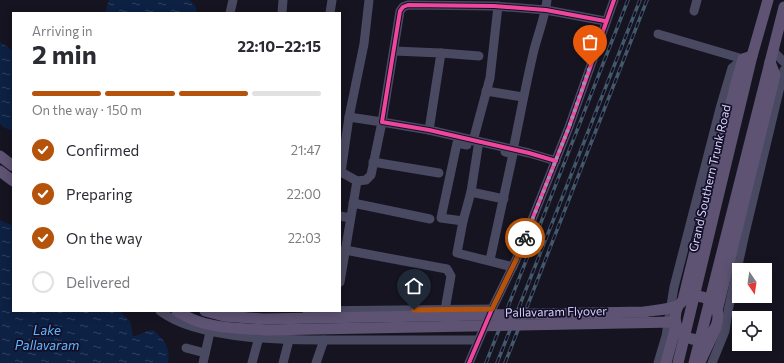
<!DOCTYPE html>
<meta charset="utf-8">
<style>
body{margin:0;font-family:Commissioner,sans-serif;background:#f7f7f7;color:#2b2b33;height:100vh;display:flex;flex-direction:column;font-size:15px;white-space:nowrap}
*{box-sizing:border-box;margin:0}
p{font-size:13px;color:#7c7c81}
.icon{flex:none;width:22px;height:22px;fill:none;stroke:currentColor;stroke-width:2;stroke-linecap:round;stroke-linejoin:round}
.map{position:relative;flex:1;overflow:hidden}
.drawer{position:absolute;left:12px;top:12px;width:329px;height:300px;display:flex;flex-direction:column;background:#fff;border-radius:0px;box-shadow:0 2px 10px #0003}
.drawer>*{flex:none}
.needle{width:26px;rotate:167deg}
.fabs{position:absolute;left:732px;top:263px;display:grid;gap:8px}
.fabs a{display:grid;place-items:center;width:40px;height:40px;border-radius:0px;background:#fff;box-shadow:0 2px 10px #0003;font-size:20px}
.pin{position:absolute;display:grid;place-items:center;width:34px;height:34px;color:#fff;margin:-41px -17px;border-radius:50% 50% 50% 0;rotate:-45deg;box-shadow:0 0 4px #0007}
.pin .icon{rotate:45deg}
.courier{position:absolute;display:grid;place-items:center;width:40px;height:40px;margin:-20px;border:3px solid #b45309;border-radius:50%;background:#fff;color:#222;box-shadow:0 1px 5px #0007}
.overview em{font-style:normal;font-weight:700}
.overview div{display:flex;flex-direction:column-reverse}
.overview{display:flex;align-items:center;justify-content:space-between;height:68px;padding:0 20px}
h1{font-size:26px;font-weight:700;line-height:30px}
.bar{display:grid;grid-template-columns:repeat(4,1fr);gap:6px 4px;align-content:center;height:48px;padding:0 20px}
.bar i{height:5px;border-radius:3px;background:#e1e1e2}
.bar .active{background:#b45309}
.bar p{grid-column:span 4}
ol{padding:0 20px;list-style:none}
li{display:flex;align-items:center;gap:12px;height:44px}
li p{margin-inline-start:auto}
li .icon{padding:4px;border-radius:50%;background:#b45309;color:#fff;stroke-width:4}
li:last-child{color:#7c7c81}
li i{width:22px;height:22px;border:2px solid #e1e1e2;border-radius:50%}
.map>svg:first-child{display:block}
.water{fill:url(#water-ripples)}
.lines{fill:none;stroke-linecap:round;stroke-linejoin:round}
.minor{stroke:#4a4962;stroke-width:9}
.major{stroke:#5e5373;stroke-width:11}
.rail-casing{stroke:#43596b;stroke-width:3.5}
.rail{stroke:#130f26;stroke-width:2;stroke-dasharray:6;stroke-linecap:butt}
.major-bridge{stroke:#5e5373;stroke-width:11}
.cycleway-casing{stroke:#130f26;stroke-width:6}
.cycleway{stroke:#ed469a;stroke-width:4}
.done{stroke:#9591b1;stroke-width:4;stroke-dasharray:0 7.2}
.route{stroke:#b45309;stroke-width:5}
.labels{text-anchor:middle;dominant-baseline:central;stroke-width:3.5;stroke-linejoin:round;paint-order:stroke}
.street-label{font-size:12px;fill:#d9d4ff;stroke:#130f26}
.water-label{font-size:13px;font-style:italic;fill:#62b6ff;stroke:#130f26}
</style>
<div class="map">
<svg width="784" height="363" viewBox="0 0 784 363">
<defs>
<pattern id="water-ripples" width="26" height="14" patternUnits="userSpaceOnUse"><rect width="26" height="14" fill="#0d2144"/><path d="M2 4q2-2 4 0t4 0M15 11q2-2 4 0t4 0" fill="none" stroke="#304060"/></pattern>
</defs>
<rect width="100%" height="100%" fill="#161421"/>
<g class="water">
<path d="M109,0H189L195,5L197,13H105Z"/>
<path d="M0,42L13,51V131L3,127L0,123Z"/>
<path d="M0,220L13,226V311H120L130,321L133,336C141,336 145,330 153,330C164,339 171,348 168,363H0Z"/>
</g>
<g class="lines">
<g class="minor">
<path d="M694,11L697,0"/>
<path d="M230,13L233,0"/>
<path d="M282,13L283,0"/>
<path d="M330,13L332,0"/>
<path d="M658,34L743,59"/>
<path d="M394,51L441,53L429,130"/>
<path d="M773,51L784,62"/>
<path d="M441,53L479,56"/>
<path d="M486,91L523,97"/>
<path d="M349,117L382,122L371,175L366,180L357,181L341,172Z"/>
<path d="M349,117L364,44L369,0"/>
<path d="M473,141L490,78L498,6"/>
<path d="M467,145L457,143L441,218L463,221L471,192L478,147"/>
<path d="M513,150C520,117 526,83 534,50C538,34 545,17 547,0"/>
<path d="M556,161L529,153L429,130L382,122L400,11L403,7L408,5L494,6L546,10L605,21"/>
<path d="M373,162L439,173"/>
<path d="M471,192L504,199"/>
<path d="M353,203L430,219"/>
<path d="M340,216L350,218"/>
<path d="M463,221L457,253L513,267"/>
<path d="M345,250L447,269L451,276L445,310"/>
<path d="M490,260L513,154L505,152"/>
<path d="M340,282L357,181"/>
<path d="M160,311C203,344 309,340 362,340C401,340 440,340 478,340"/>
<path d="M307,311L492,309"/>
<path d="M186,348L205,353"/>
<path d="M203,363L210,332"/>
<path d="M252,363L259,337"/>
<path d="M283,363L289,340"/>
<path d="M316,363L324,340"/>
<path d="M469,363L492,309L516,260L569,127L614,0"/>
<path d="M658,363L666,336L674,287L721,105L732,68L743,59"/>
<path d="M712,363L725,331L728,311L745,233L784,70"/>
</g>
<g class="major">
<path d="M0,156L13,166"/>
<path d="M0,171L13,181"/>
<path d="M683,300L736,83L743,59L752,56"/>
<path d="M717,311L775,75L770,62"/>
<path d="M701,360L716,328"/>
<path d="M666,363L676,326"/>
<path d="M678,363L752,56L768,0"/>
<path d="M694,363L784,7"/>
</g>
<defs>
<g id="rail">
<path d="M486,363L628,0"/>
<path d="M497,363L640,0"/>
<path d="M505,363L647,0"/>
</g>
</defs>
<use href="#rail" class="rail-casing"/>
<use href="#rail" class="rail"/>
<g class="major-bridge">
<path d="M177,311C203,329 235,328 265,330L675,322"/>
<path d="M205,311L224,316L263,319L644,312C654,310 666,310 677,306C680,305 681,302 684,300C691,295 702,295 709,300C728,314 714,343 692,339C676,336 672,319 678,306"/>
</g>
<defs>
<g id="cycleway">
<path d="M556,161L529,153L429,130L382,122L400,11L403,7L408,5L494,6L546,10L605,21"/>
<path d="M469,363L492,309L516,260L569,127L614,0"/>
</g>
</defs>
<use href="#cycleway" class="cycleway-casing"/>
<use href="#cycleway" class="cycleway"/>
</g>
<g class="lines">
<path class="done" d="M525,238L569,127L590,66"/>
<path class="route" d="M414,310L492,309L516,260L525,238"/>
</g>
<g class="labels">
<g class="street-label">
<text transform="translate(709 178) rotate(-77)">Grand Southern Trunk Road</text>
<text transform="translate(556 311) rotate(-1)">Pallavaram Flyover</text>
</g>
<g class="water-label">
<text x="47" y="330">Lake<tspan x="47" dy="15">Pallavaram</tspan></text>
</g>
</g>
</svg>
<div class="fabs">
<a><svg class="needle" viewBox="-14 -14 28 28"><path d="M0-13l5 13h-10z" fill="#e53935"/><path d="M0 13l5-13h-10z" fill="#7c7c81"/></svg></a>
<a><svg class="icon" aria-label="locate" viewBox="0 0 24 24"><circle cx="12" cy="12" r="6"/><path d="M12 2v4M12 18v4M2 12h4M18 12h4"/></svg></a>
</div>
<div class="pin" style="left:590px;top:66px;background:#ea580c"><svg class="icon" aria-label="bag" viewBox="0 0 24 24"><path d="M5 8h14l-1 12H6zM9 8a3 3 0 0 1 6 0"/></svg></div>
<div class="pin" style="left:414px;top:310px;background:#1f2937"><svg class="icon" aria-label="home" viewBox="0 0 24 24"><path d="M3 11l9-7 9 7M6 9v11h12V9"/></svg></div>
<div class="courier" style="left:525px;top:238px"><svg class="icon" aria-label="bike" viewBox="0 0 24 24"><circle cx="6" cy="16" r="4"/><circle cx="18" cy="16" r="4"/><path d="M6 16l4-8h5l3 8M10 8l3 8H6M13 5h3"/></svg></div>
<section class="drawer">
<div class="overview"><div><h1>2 min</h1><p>Arriving in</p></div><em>22:10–22:15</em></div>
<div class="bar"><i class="active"></i><i class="active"></i><i class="active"></i><i></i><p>On the way · 150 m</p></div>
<ol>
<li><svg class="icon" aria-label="check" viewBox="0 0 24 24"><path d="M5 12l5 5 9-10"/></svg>Confirmed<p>21:47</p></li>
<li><svg class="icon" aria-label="check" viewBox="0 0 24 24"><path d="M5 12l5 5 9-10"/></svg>Preparing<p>22:00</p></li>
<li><svg class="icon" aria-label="check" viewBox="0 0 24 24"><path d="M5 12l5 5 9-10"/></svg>On the way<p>22:03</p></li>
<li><i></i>Delivered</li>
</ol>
</section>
</div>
